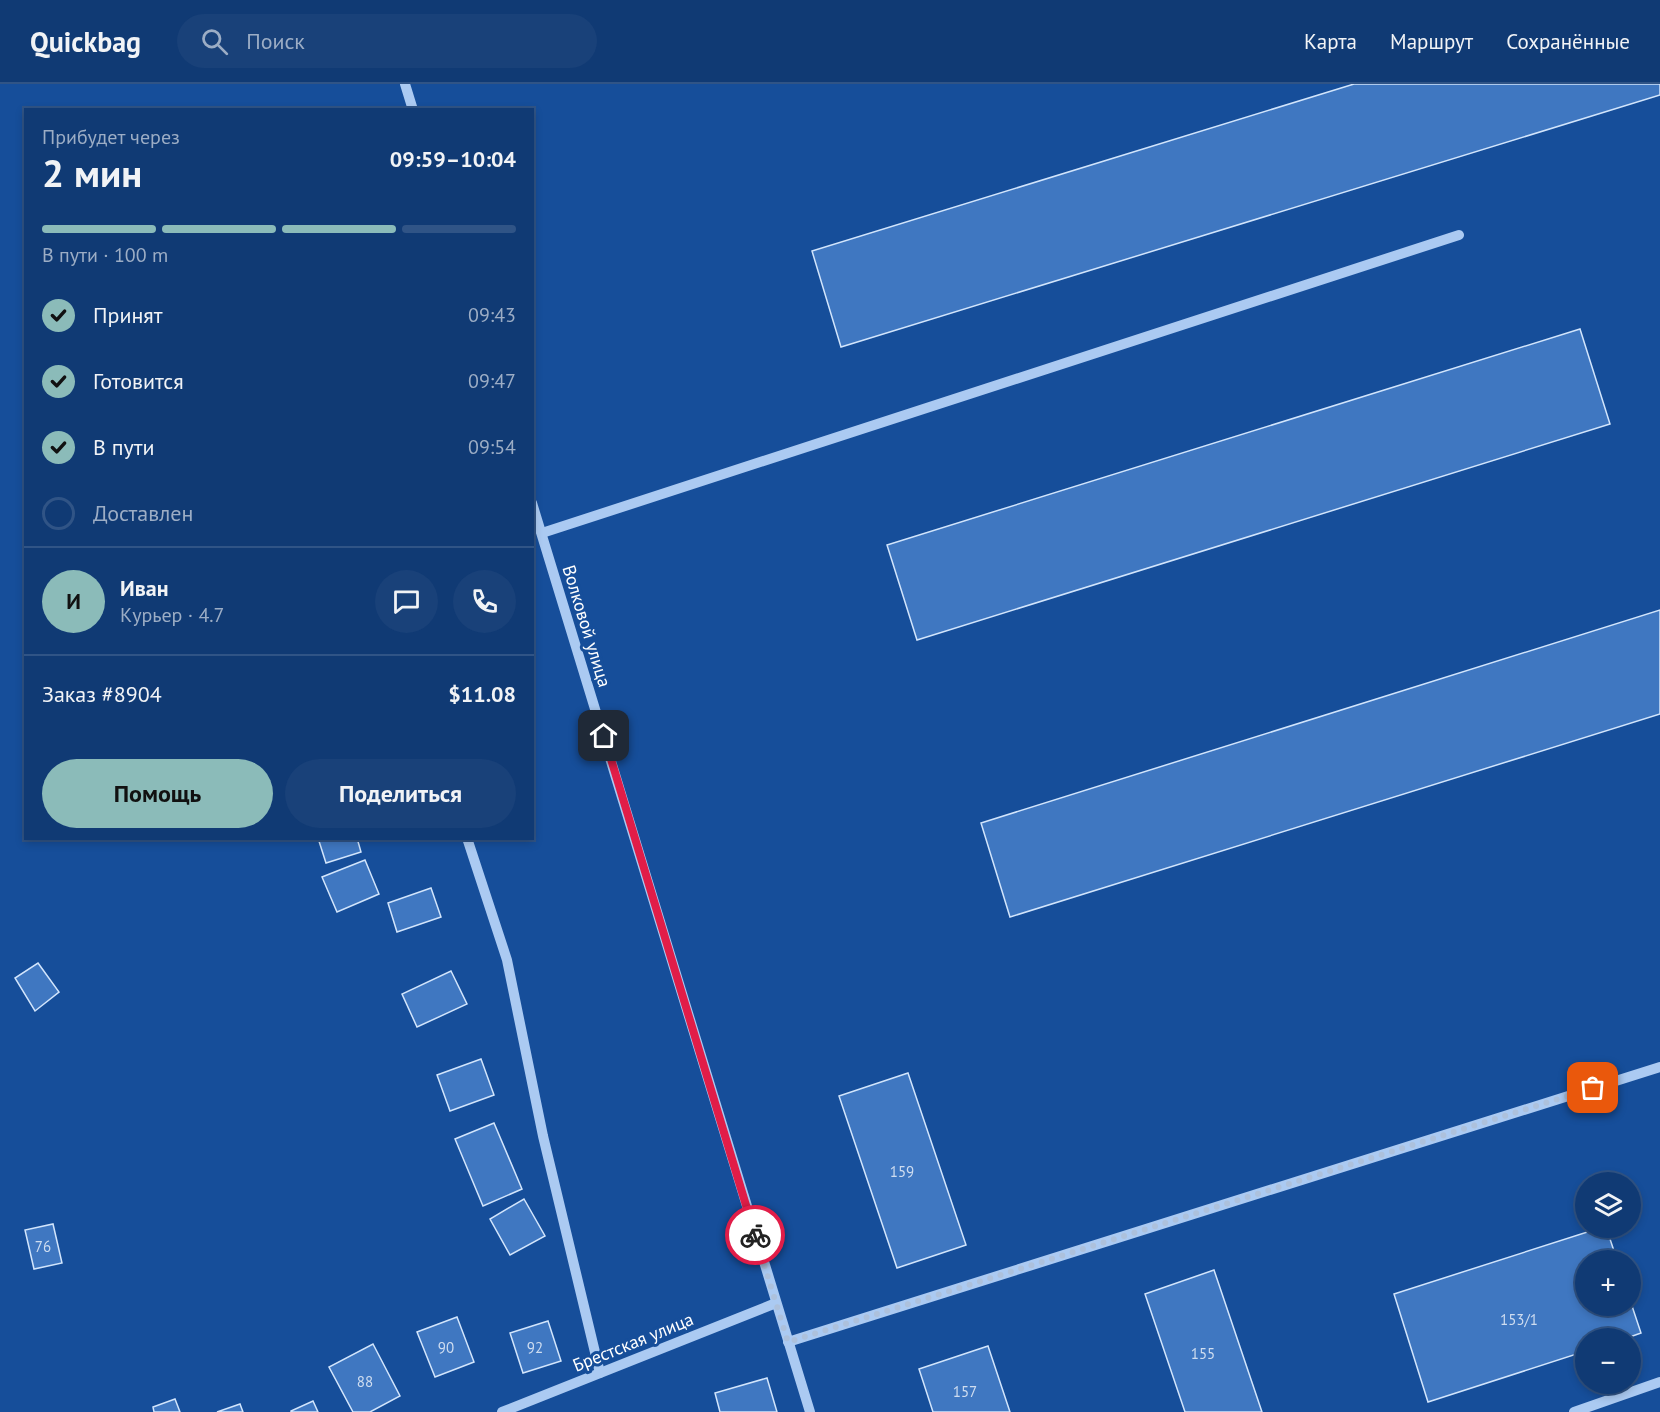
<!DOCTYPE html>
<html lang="ru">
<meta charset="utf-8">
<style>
body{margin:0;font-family:"PT Sans",sans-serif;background:#194179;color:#f1f3f6;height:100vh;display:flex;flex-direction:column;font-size:22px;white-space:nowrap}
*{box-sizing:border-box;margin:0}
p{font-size:20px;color:#9cadc5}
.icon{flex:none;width:33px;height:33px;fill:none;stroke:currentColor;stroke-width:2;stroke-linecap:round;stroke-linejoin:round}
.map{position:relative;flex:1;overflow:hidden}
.drawer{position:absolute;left:24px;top:24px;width:510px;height:732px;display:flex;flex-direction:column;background:#103a74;border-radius:0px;box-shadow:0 3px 9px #0003,0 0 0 2px #305486}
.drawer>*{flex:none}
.tools{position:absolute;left:1575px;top:1088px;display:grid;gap:12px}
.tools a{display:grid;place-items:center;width:66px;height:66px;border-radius:50%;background:#103a74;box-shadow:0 3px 9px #0003,0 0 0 2px #305486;font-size:30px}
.pin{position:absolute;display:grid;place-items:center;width:51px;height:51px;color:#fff;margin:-26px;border-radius:12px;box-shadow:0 3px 9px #0006}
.courier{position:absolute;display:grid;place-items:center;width:60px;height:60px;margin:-30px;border:4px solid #e11d48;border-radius:50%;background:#fff;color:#222;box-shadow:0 2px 8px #0007}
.summary em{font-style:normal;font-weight:600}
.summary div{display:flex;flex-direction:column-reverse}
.summary{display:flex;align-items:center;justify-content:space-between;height:102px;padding:0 18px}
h1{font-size:39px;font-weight:600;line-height:45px}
.bar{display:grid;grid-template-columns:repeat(4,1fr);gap:9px 6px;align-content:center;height:72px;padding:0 18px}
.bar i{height:8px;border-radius:4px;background:#305486}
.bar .active{background:#8bbbb9}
.bar p{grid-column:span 4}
.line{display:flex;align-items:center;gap:15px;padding:0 18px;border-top:2px solid #305486}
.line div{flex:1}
.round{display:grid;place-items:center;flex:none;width:63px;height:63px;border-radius:32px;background:#194179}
ol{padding:0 18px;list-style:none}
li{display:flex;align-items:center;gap:18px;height:66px}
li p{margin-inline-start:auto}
li .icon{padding:6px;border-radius:50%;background:#8bbbb9;color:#111;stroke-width:4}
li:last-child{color:#9cadc5}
li i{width:33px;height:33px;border:3px solid #305486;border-radius:50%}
.action{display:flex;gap:12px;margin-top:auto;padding:12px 18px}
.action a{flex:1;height:69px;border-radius:36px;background:#8bbbb9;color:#111;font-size:24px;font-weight:600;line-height:69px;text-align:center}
.action a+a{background:#194179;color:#f1f3f6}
header{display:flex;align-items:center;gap:36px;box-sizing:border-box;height:84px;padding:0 30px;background:#103a74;border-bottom:2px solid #305486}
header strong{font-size:28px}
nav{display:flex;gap:33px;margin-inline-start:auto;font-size:21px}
.search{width:420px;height:54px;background:#194179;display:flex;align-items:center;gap:15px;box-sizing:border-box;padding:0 21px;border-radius:33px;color:#9cadc5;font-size:22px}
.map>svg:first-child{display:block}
.building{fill:#3f77c1;stroke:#d2e5fc;stroke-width:1.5}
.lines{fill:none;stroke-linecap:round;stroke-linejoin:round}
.minor{stroke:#abcaf2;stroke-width:10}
.done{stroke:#adc1dc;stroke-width:6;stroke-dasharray:0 10.8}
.route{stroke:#e11d48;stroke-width:8}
.labels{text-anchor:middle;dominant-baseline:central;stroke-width:6;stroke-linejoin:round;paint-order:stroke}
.number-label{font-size:15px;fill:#cfddf0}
.street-label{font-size:18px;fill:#fff;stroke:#164e9a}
</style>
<header>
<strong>Quickbag</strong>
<div class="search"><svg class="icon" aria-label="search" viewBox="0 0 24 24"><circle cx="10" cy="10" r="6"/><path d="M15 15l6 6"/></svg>Поиск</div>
<nav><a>Карта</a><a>Маршрут</a><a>Сохранённые</a></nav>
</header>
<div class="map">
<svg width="1660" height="1328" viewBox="0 0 1660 1328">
<rect width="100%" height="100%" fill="#164e9a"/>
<g class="building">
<path d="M1354,0H1660V11L841,263L812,167Z"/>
<path d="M1580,245L1610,340L917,556L887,461Z"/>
<path d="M1660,526V630L1010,833L981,739Z"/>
<path d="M318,754H357L361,768L326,779Z"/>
<path d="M365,776L379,810L337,828L322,793Z"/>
<path d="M431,804L441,833L397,848L388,819Z"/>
<path d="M38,879L59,908L35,927L15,894Z"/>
<path d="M451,887L467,920L417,943L402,910Z"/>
<path d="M481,975L494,1011L450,1027L437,991Z"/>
<path d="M908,989L966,1161L897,1184L839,1012Z"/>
<path d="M494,1039L522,1105L483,1122L455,1055Z"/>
<path d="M524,1115L545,1152L510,1171L490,1135Z"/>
<path d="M53,1140L62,1179L34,1185L25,1146Z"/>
<path d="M1603,1143H1606L1617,1176H1586V1221H1630V1216L1641,1249L1627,1254H1586V1267L1428,1318L1394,1210Z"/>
<path d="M1214,1186L1262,1328H1185L1145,1210Z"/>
<path d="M457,1233L474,1278L435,1293L417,1248Z"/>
<path d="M548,1237L561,1277L523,1289L510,1249Z"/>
<path d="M373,1260L400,1312L370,1328H353L329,1283Z"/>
<path d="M988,1262L1010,1328H933L919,1285Z"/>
<path d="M767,1294L777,1328H720L715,1309Z"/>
<path d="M175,1315L180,1328H154L153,1323Z"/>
<path d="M313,1317L318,1328H291V1327Z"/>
<path d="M240,1320L243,1328H217Z"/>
</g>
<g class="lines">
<g class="minor">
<path d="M405,0L413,26"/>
<path d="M532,419L810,1328"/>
<path d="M542,449L1459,151"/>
<path d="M467,754L507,876L543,1052L600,1289"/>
<path d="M788,1258L1660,983"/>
<path d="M502,1328L776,1219"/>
<path d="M1574,1328L1660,1298"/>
</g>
</g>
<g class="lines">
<path class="done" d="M755,1151L788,1258L1593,1004"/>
<path class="route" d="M604,652L755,1151"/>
</g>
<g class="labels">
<g class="number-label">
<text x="902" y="1087">159</text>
<text x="43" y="1162">76</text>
<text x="1519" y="1235">153/1</text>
<text x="446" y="1263">90</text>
<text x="535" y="1263">92</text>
<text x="1203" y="1269">155</text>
<text x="365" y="1297">88</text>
<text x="965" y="1307">157</text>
</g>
<g class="street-label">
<text transform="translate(587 542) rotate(73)">Волковой улица</text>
<text transform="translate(633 1258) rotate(-22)">Брестская улица</text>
</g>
</g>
</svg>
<div class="tools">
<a><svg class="icon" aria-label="layers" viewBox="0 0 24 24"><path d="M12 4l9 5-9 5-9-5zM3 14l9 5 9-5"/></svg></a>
<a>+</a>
<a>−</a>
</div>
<div class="pin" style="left:1593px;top:1004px;background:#ea580c"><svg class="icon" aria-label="bag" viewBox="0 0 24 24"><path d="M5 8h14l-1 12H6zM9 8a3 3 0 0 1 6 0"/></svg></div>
<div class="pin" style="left:604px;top:652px;background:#1f2937"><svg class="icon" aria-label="home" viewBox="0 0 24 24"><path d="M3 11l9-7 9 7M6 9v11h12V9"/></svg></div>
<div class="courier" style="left:755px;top:1151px"><svg class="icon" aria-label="bike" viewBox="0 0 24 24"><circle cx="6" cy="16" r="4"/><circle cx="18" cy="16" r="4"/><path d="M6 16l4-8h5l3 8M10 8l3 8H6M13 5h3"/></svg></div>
<section class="drawer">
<div class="summary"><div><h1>2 мин</h1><p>Прибудет через</p></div><em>09:59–10:04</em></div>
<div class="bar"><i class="active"></i><i class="active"></i><i class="active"></i><i></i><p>В пути · 100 m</p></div>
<ol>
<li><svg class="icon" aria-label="check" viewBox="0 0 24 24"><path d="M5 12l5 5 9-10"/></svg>Принят<p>09:43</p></li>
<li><svg class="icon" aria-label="check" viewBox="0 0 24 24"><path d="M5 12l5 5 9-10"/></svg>Готовится<p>09:47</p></li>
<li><svg class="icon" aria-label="check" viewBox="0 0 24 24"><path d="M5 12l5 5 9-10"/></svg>В пути<p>09:54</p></li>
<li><i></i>Доставлен</li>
</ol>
<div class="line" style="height:108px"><b class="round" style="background:#8bbbb9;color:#111">И</b><div><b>Иван</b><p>Курьер · 4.7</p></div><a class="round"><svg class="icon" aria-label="chat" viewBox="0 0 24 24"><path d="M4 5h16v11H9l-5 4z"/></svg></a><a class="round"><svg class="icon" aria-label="phone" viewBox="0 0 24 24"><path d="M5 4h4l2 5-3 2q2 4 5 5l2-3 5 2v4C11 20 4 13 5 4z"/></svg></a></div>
<div class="line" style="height:78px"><div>Заказ #8904</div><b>$11.08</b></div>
<div class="action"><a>Помощь</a><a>Поделиться</a></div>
</section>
</div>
